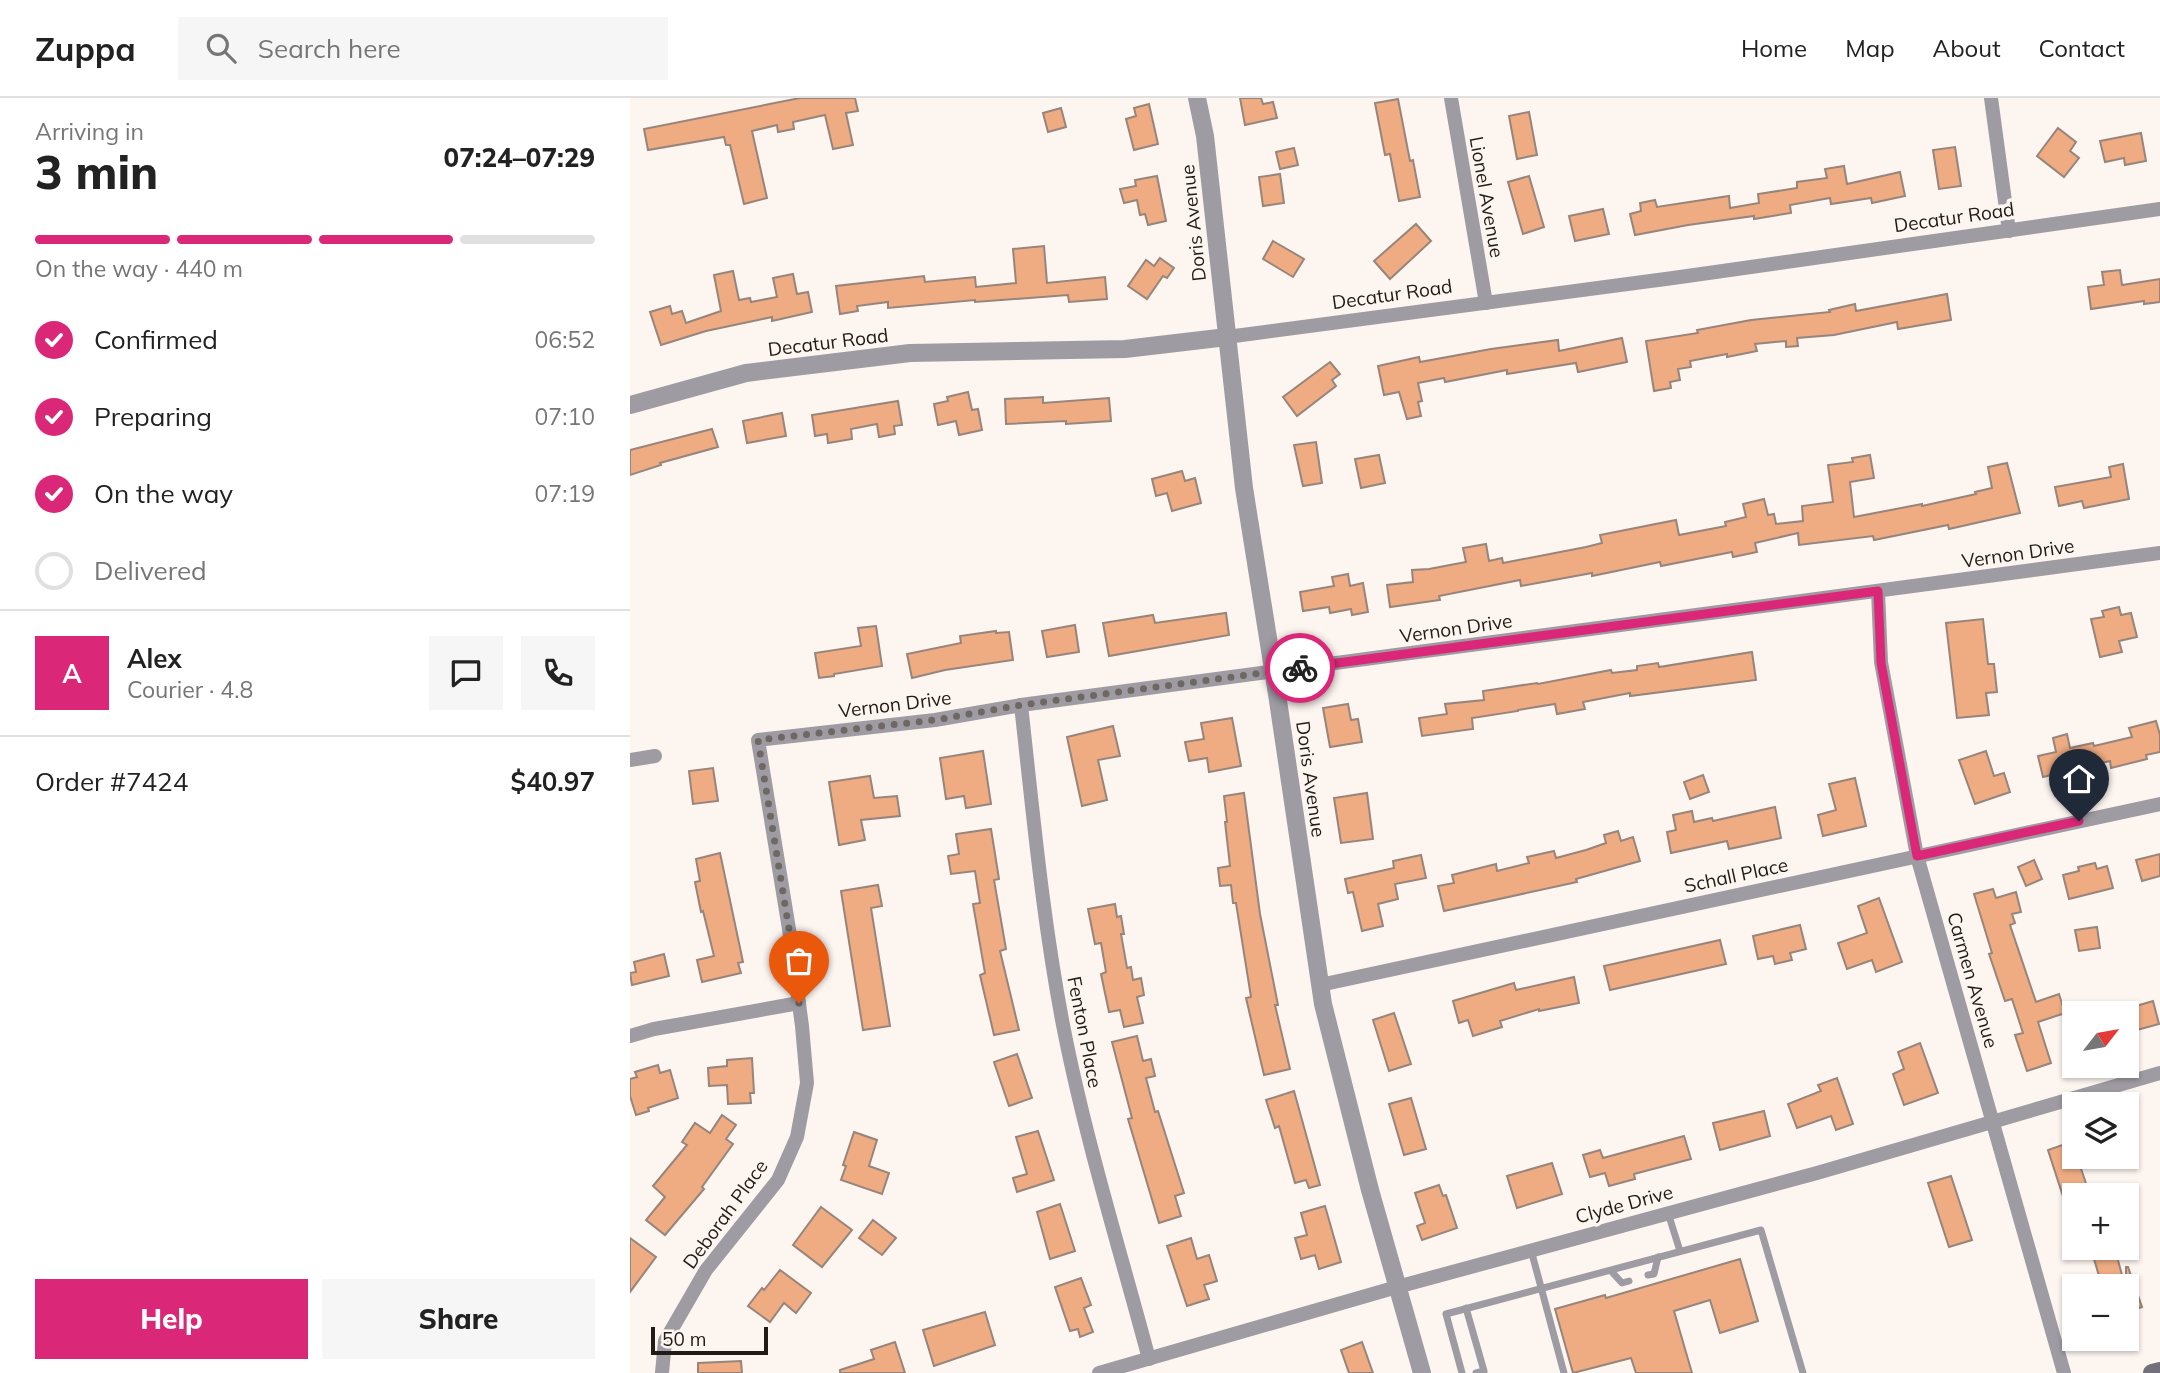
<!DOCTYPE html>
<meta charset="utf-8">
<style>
body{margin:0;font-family:Mulish,sans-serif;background:#f6f6f6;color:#222;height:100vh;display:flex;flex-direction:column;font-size:26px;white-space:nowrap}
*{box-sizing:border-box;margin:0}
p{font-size:23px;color:#767676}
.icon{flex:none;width:38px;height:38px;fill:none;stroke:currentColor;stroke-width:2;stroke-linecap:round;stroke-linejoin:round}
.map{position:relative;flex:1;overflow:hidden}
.side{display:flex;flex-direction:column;background:#fff;width:630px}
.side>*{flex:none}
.needle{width:46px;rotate:59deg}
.fabs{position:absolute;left:1432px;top:903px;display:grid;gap:14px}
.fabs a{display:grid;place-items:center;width:77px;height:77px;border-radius:0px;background:#fff;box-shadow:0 2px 5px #0004;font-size:35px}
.scale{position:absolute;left:21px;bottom:18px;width:117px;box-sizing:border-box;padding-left:7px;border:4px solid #211a16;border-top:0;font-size:19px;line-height:24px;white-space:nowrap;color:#211a16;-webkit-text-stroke:5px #fdf5f0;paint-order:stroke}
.pin{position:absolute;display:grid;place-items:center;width:60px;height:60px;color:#fff;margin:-72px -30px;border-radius:50% 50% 50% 0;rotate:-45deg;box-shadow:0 0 7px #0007}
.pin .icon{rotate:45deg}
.courier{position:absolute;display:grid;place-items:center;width:70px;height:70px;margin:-35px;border:5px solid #db2777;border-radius:50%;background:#fff;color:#222;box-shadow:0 2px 9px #0007}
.head em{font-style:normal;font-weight:800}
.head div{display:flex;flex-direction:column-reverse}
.head{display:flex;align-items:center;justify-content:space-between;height:119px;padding:0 35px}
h1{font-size:46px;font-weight:800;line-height:52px}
.bar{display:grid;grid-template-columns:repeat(4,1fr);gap:10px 7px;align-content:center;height:84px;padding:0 35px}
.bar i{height:9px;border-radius:5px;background:#e0e0e0}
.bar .selected{background:#db2777}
.bar p{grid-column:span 4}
.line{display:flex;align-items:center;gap:18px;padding:0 35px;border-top:2px solid #e0e0e0}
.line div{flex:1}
.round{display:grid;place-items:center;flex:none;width:74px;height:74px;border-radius:0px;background:#f6f6f6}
ol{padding:0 35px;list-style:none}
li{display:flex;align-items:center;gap:21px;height:77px}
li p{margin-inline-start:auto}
li .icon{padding:7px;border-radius:50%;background:#db2777;color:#fff;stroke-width:4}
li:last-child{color:#767676}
li i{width:38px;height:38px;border:4px solid #e0e0e0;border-radius:50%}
.primary-button{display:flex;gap:14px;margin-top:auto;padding:14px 35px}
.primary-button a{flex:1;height:80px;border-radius:0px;background:#db2777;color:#fff;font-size:28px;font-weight:800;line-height:80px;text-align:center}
.primary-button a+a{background:#f6f6f6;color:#222}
header{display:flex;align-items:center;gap:42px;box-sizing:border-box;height:98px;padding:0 35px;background:#fff;border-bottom:2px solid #e0e0e0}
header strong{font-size:33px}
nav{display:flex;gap:38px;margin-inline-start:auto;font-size:24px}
.search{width:490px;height:63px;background:#f6f6f6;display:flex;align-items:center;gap:18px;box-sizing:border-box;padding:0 24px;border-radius:0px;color:#767676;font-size:26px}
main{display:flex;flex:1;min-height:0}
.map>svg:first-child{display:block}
.building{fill:#efac83;stroke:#97857b;stroke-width:2}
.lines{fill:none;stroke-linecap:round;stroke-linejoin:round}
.service{stroke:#9e9ba3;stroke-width:7}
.minor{stroke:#9e9ba3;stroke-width:14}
.tertiary{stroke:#9e9ba3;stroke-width:18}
.secondary{stroke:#74707b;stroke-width:18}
.done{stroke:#6e6762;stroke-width:7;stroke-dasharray:0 12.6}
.route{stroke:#db2777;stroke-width:9}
.labels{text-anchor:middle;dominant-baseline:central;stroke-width:7;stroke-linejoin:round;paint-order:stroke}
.street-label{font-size:19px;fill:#211a16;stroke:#fdf5f0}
</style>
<header>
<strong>Zuppa</strong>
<div class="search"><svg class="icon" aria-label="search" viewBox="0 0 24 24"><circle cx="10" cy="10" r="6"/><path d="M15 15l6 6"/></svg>Search here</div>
<nav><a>Home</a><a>Map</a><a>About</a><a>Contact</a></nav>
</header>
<main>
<section class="side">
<div class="head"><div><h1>3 min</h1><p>Arriving in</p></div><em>07:24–07:29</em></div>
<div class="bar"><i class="selected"></i><i class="selected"></i><i class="selected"></i><i></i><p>On the way · 440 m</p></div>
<ol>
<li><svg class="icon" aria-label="check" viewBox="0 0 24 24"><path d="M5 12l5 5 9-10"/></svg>Confirmed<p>06:52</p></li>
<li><svg class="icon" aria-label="check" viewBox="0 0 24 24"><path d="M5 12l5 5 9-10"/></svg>Preparing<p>07:10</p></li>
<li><svg class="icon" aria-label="check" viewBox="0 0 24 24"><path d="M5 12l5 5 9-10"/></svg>On the way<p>07:19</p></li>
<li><i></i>Delivered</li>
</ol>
<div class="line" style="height:126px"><b class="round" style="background:#db2777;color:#fff">A</b><div><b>Alex</b><p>Courier · 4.8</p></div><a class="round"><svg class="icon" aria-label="chat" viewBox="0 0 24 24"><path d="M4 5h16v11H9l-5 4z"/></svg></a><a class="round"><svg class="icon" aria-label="phone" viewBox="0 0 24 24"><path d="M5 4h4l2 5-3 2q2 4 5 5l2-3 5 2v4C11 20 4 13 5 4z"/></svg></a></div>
<div class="line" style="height:91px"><div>Order #7424</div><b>$40.97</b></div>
<div class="primary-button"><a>Help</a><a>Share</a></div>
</section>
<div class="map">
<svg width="1530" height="1275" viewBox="0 0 1530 1275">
<rect width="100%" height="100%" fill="#fdf5f0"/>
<g class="building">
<path d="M170,0H225L228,13L216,15L223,47L203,51L195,17L163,24L164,31L148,34L147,27L122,33L137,100L114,106L100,47H96L94,39L18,52L14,31Z"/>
<path d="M610,0H631L633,6L643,4L647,20L615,27Z"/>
<path d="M768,1L780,63L783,62L790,99L769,103L760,56L755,57L745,5Z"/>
<path d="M519,6L528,46L504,52L496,21L506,18L504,10Z"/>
<path d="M431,10L436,29L418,34L413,15Z"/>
<path d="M899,14L907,57L887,61L879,18Z"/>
<path d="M1428,30L1446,44L1440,53L1449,60L1434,79L1407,58Z"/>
<path d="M1511,35L1516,63L1495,67L1494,60L1475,64L1470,43Z"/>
<path d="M1325,49L1331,88L1309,91L1303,52Z"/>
<path d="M664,50L668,67L650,71L646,54Z"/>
<path d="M1214,68L1217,86L1270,74L1275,98L1242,105L1241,100L1201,106L1200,100L1160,107L1161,115L1124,121V118L1058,127L1005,137L1000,116L1011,113L1010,105L1025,102L1027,109L1099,98L1100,110L1129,105L1128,96L1167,90V84L1197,80L1195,71Z"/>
<path d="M650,76L654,105L633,108L629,79Z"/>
<path d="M527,78L536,123L518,127L515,116L510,117L507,102L494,105L490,91L506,88L505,82Z"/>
<path d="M899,78L914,129L893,136L878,84Z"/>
<path d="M973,111L979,136L945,143L939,118Z"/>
<path d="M786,126L801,143L760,181L744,163Z"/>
<path d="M643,143L674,161L663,179L633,161Z"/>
<path d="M414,148L417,185L475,179L477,201L439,204L438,197L345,204V202L258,210V204L227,208L228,213L210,216L206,188L294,178L295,184L345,179L346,189L386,185L383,151Z"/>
<path d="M530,160L544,170L537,180L533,178L517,201L498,188L516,162L524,168Z"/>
<path d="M1490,172L1492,187L1530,181V204L1514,206V203L1461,211L1458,189L1474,187L1472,174Z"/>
<path d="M103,173L109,202L120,200L121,204L147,199L143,180L163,176L167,196L178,194L182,214L142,223V219L76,233L31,247L20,214L40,208L42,216L52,213L56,225L91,213L84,177Z"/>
<path d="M1317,196L1321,222L1268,231L1267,224L1204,237L1167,240L1168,248L1156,249V243L1125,246L1127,253L1097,259V256L1060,263L1061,269L1048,271L1050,282L1040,284L1041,290L1024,293L1016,243L1068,235L1067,232L1121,222L1200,214L1199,212L1225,206L1226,213Z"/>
<path d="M992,240L997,264L948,274L946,265L877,276V272L815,284L814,280L788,285L792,303L788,304L791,318L777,321L769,294L754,297L748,268L789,259L790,264L861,251L928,242L929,253Z"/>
<path d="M700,264L710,276L702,282L706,288L667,318L653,299Z"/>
<path d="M338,294L342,312L348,311L352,332L329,337L326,323L308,327L304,306L318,303L317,299Z"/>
<path d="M413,299V305L479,300L481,323L436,326V323L376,326L375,301Z"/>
<path d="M268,303L272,327L264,328L265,336L249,339L247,326L221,331L222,341L198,345L197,336L185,338L182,317Z"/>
<path d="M152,315L156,338L117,345L113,323Z"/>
<path d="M82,331L88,349L30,365L31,367L0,377V352Z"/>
<path d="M686,344L692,385L673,388L664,347Z"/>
<path d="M749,357L755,385L731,390L725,361Z"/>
<path d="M1240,357L1244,380L1220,384L1224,419L1292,406V408L1346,396L1345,394L1362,390L1358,369L1377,365L1390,415L1319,431L1318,427L1244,442L1243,438L1169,447L1168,435L1125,445L1127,454L1103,459L1102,454L1031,468L1030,464L962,478V475L891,488L890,482L809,498L810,502L760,509L757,487L783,484L782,472L799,471L836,464L833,450L856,446L859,463L872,460L873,465L956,449L972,445L970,437L1046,422L1049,437L1096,428L1095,424L1116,419L1113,406L1134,401L1138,417L1144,416L1146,426L1173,423L1172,408L1203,404L1198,367L1223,364L1222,360Z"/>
<path d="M1493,366L1499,401L1454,410L1452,403L1429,408L1425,389L1481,379L1479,369Z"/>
<path d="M552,373L555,383L565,380L571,405L542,413L537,395L526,398L522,381Z"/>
<path d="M718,476L720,488L733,485L738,514L722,517L721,511L700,515L699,509L673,513L670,494L704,488L702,479Z"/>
<path d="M1489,509L1491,517L1501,515L1507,539L1489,543L1492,554L1470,559L1461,521L1474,519L1472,513Z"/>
<path d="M596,515L599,537L479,558L473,525L523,517L525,525Z"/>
<path d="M1353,521L1358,566H1364L1367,594L1356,595L1359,617L1327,620L1316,525Z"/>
<path d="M445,527L449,554L417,559L412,533Z"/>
<path d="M246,528L252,568L204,576V578L189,580L185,555L231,548L228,530Z"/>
<path d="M366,533V535L379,534L383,562L315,572L282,580L277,556L331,545L330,538Z"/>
<path d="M1122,554L1126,582L1000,598V595L953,604L955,611L927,616L925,606L888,612V613L842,620L843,631L792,638L789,620L817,616L815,606L854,602L853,593L907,585L908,586L981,572L982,575L1007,572V568L1028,565L1029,569Z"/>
<path d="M718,606L721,622L728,621L732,644L700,649L693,610Z"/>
<path d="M602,620L611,668L579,674L577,660L559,663L555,644L574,641L571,625Z"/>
<path d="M1526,623L1530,637V654L1516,657L1517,661L1481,670L1480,663L1413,679L1408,658L1426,654L1423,640L1437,636L1440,650L1463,645L1464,648L1502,639L1499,630Z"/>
<path d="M483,628L490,658L468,662L477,702L452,708L437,639Z"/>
<path d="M353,653L361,706L336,710L334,698L316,701L310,660Z"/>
<path d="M1356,653L1364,678L1374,675L1380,694L1345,706L1329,662Z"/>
<path d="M83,670L88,703L63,706L59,673Z"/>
<path d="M1073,677L1079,694L1060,701L1054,684Z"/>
<path d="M240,678L244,700L267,698L270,718L231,722L235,742L209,747L199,684Z"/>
<path d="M1225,680L1236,728L1193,738L1188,717L1206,712L1199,686Z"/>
<path d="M614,695L630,816L648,907H645L660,971L634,977L616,900L621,899L606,805H603L601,787L590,788L588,770L600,768L595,724H597L594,698Z"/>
<path d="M737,695L743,741L711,745L704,700Z"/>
<path d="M1145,709L1151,740L1099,751L1097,743L1041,755L1037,734L1046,732L1043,717L1062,713L1064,724L1082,720L1083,723Z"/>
<path d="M361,731L369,781L364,782L376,851L370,853L389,932L364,937L350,877L355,875L343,806L350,805L345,773L321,776L318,758L329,756L326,736Z"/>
<path d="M988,733L991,743L1003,739L1010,763L946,781L947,784L814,813L808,788L824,785L822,777L866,766L867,773L899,765L897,759L924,753L926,760L956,752L976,745L974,737Z"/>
<path d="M90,755L113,864L108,865L111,875L72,884L67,862L84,858L73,813L71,814L65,784L70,783L66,761Z"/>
<path d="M1530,756V778L1512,783L1506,762Z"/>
<path d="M791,757L796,780L765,786L768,801L748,806L753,828L732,833L723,794L718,795L715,781L764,770L763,763Z"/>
<path d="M1404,762L1412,781L1396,788L1388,769Z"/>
<path d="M1465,765L1467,771L1477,768L1483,790L1439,801L1433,777L1449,773L1448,769Z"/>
<path d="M248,787L252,808L241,810L260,928L233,932L211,793Z"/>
<path d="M1363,791L1366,800L1386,794L1391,814L1382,816L1385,825L1380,827L1406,904L1429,896L1435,915L1408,924L1421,965L1397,973L1385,937L1393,935L1382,901L1375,903L1359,856L1362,855L1344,796Z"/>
<path d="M1249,800L1272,864L1246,874L1242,862L1217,871L1208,845L1237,835L1228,808Z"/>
<path d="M485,806L487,819L491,818L494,836H491L497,870L501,869L503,882L511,880L514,897L507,899L513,925L494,929L490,912L479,914L471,876L476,874L471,845L465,846L458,811Z"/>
<path d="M1170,827L1176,851L1160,855L1162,862L1145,866L1143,858L1128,861L1123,838Z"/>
<path d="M1467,829L1470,850L1449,853L1445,832Z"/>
<path d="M1090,842L1096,866L980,892L974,868Z"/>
<path d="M34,856L39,878L2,887L0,875L6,874L4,864Z"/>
<path d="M944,879L949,905L909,913V911L870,923L872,929L843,938L838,922L829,925L823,903L884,885L886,892Z"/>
<path d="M1523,903L1529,926L1496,935V911Z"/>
<path d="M764,915L781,966L759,973L743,922Z"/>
<path d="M507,938L513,963L521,961L525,978L516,980L525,1014L528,1013L554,1095L545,1098L551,1118L529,1125L498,1021L502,1020L482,944Z"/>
<path d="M1290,945L1308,995L1274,1007L1263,976L1274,971L1268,954Z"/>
<path d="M387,956L402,1000L379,1008L364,964Z"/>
<path d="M122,960L124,995H120L121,1005L98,1006L97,987L79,988L78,970L97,968V962Z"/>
<path d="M28,967L30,975L40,972L48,1000L18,1010L19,1013L6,1017L0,998V981L7,979L5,974Z"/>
<path d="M1207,980L1223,1026L1206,1032L1201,1018L1167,1030L1158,1006L1191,993L1188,987Z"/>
<path d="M664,993L690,1087L679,1090L676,1082L665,1085L649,1028L645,1030L636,1002Z"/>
<path d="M781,1000L796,1051L774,1057L759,1006Z"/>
<path d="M1134,1013L1140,1038L1090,1052L1083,1025Z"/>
<path d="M92,1017L106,1027L96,1041L103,1046L72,1089L74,1091L35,1137L16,1122L35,1099L23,1088L57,1047L52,1044L65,1025L80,1035Z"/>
<path d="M408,1033L424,1082L387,1094L383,1080L397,1076L386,1039Z"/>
<path d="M224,1034L247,1042L239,1068L259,1075L252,1096L211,1082L216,1068L213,1067Z"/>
<path d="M1054,1038L1061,1061L1004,1076L1005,1081L979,1088L975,1075L960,1079L953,1057L970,1052L973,1060Z"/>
<path d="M1444,1043V1059H1447L1460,1097H1444V1122L1441,1123L1418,1052Z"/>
<path d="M922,1065L932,1096L887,1110L877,1078Z"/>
<path d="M1321,1078L1342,1142L1319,1149L1298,1085Z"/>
<path d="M809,1087L813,1098L816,1097L827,1130L792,1142L787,1128L795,1125L785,1095Z"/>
<path d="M430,1106L445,1153L420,1161L407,1114Z"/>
<path d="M695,1108L711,1164L689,1171L685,1157L671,1161L665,1140L677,1137L671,1115Z"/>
<path d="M191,1109L222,1132L192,1169L163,1147Z"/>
<path d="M243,1122L266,1140L252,1157L229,1140Z"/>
<path d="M0,1140L26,1159L0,1194Z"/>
<path d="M561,1140L567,1161L579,1157L587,1183L574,1187L579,1201L557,1208L537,1148Z"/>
<path d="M1486,1155L1495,1188H1472L1464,1161Z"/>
<path d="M1110,1161L1128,1223L1090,1235L1080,1202L1044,1213L1062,1275H1006L1001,1260L943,1275L925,1211L975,1197L976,1200Z"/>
<path d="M1496,1169H1498L1512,1209L1496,1214Z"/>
<path d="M150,1172L181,1195L166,1215L154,1205L140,1224L118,1208L132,1190L134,1192Z"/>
<path d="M451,1180L461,1207L454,1210L463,1234L450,1239L448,1231L440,1233L425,1189Z"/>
<path d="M355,1214L365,1247L304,1268L293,1232Z"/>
<path d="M265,1244L275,1275H210V1272L244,1261L241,1252Z"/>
<path d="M732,1244L743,1275H719L711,1252Z"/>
<path d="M111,1263L112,1275H68V1265Z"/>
</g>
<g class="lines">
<g class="service">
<path d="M1038,1115L1050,1153"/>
<path d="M901,1152L934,1275"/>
<path d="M981,1173L992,1185L999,1183"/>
<path d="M1018,1177L1024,1176L1028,1159"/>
<path d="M836,1210L854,1273L846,1275"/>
<path d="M832,1275L816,1216L1131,1132L1173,1275"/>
</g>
<g class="minor">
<path d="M821,0L856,205"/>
<path d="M1361,0L1379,133"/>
<path d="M597,239L1043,180L1530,111"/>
<path d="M1248,493L1251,564L1287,758L1434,1275"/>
<path d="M391,607C403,715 413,825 434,932C456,1043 490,1152 519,1261"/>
<path d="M0,662L25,658"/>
<path d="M690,887L1530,706"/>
<path d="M0,938L24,931L169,905"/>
<path d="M32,1275L35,1243L76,1172L148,1082L167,1039L177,985L172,928L159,831L128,642L305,622L391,607L1530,455"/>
<path d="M469,1275L767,1189L1187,1075L1530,975"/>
</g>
<g class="tertiary">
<path d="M567,0L575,38L614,390L647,596L693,906L740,1092L792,1275"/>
<path d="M0,307L116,275L280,255L495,251L597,239"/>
</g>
<path class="secondary" d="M1522,1275L1530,1273"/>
</g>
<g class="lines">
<path class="done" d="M169,905L159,831L128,642L305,622L391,607L670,570"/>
<path class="route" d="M670,570L1248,493L1251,565L1287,758L1449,723"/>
</g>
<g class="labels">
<g class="street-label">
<text transform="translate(857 99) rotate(80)">Lionel Avenue</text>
<text transform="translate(1324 119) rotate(-8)">Decatur Road</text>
<text transform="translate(563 125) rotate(-96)">Doris Avenue</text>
<text transform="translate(762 196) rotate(-8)">Decatur Road</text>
<text transform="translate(198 244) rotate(-7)">Decatur Road</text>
<text transform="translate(1388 455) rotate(-8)">Vernon Drive</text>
<text transform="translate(826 530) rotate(-8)">Vernon Drive</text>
<text transform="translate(265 606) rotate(-7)">Vernon Drive</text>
<text transform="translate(681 681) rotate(82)">Doris Avenue</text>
<text transform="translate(1106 777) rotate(-12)">Schall Place</text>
<text transform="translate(1343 882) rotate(74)">Carmen Avenue</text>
<text transform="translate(455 934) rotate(79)">Fenton Place</text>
<text transform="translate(994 1106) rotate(-15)">Clyde Drive</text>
<text transform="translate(95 1116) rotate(-54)">Deborah Place</text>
</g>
</g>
</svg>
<div class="fabs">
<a><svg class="needle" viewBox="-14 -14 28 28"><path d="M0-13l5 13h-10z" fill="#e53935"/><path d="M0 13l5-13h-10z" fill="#767676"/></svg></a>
<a><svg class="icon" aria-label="layers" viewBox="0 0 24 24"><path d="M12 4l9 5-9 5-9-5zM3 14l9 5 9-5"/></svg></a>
<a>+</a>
<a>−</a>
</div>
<div class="scale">50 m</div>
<div class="pin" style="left:169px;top:905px;background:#ea580c"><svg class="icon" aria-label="bag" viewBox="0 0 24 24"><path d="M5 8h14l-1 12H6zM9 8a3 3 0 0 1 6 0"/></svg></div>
<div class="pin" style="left:1449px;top:723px;background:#1f2937"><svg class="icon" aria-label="home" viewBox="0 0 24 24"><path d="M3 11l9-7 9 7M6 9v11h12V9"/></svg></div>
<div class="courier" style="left:670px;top:570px"><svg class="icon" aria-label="bike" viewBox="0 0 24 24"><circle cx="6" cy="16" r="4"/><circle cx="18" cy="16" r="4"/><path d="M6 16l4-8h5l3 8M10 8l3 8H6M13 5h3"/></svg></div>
</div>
</main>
